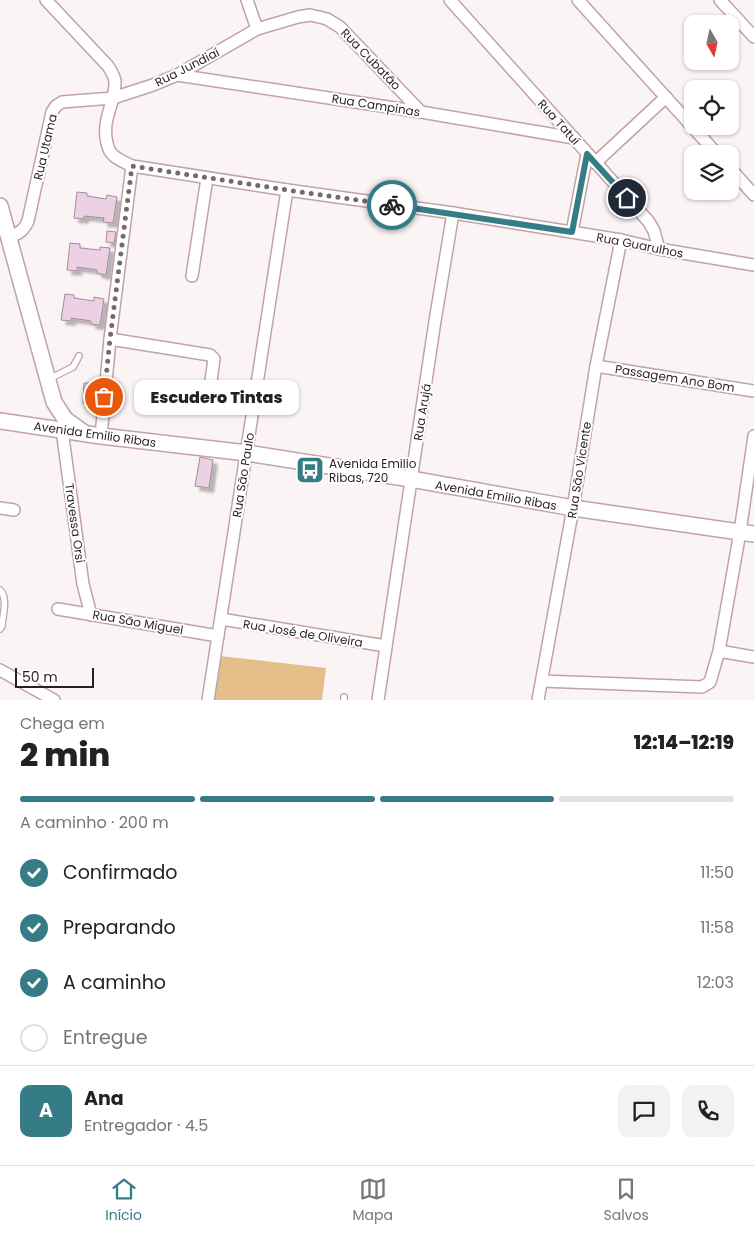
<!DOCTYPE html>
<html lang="pt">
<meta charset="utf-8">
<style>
body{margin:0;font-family:Poppins,sans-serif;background:#f2f2f2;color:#222;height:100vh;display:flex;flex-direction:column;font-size:19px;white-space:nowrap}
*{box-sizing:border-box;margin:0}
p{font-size:16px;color:#767676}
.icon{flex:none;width:28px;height:28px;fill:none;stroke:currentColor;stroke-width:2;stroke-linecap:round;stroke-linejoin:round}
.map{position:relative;height:700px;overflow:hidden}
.sheet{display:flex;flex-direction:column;background:#fff;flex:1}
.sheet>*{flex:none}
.needle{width:32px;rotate:171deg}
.buttons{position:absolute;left:684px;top:15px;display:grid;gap:10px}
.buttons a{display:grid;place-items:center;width:55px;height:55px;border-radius:10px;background:#fff;box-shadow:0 1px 4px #0004;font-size:25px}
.scale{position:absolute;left:15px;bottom:12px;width:79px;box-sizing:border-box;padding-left:5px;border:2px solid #2b1f20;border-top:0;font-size:14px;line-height:18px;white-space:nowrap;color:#2b1f20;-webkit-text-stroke:4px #fff;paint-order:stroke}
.pin{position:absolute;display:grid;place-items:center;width:42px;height:42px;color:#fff;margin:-21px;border:2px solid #fff;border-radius:50%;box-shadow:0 1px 5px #0007}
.courier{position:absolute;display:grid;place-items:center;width:50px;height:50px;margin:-25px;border:4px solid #357c87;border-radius:50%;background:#fff;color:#222;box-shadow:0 1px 6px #0007}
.bubble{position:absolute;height:35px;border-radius:10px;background:#fff;box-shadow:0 1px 4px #0004;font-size:16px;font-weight:800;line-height:35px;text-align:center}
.summary em{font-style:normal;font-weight:800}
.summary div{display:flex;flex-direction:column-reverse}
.summary{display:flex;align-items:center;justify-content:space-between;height:85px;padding:0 20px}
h1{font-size:32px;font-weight:800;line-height:38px}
.bar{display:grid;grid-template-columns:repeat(4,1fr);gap:8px 5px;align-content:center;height:60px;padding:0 20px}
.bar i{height:6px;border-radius:4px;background:#e0e0e0}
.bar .current{background:#357c87}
.bar p{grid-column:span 4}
.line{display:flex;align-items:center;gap:12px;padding:0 20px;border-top:1px solid #e0e0e0}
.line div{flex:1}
.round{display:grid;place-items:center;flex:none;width:52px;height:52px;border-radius:10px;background:#f2f2f2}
ol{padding:0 20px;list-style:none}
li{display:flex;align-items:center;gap:15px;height:55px}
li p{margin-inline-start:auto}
li .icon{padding:5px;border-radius:50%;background:#357c87;color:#fff;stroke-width:4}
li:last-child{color:#767676}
li i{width:28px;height:28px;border:2px solid #e0e0e0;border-radius:50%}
.tabs{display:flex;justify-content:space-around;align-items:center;height:70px;border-top:1px solid #e0e0e0;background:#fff;font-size:14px;color:#767676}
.tabs a{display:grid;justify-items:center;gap:2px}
.tabs .current{color:#357c87}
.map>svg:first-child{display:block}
.green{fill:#e5bf8a}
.building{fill:#ecd0e3;stroke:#a48b9c;filter:url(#shadow)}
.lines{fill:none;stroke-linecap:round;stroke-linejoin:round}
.service-casing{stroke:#c3a2a6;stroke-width:8}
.minor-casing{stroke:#c3a2a6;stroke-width:14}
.secondary-casing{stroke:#c3a2a6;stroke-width:18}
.service{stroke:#fff;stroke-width:5.5}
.minor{stroke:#fff;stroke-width:11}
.secondary{stroke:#fff;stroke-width:15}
.done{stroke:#746a6b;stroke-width:5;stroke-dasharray:0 9}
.route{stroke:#357c87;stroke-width:6}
.labels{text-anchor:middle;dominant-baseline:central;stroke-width:4;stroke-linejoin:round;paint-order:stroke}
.street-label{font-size:12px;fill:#2b1f20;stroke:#fff}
.poi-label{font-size:12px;fill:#2b1f20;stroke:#fff;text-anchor:start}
</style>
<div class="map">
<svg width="754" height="700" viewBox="0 0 754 700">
<defs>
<filter id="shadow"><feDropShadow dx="4.5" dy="4.5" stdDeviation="1" flood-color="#0004"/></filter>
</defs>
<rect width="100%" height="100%" fill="#fbf4f5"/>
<path class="green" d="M220,656L326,668L322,700H212Z"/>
<g class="building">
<path d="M77,192L87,193V196L106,199L107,195L117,197L113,223L103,222L104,218L84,216V219L74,218Z"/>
<path d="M107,231L116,232L114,243L106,242Z"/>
<path d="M70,243L80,244V248L100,250V247L110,248L106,275L97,273V270L77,267V271L67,270Z"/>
<path d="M65,294L74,295V298L94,301V297L104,299L100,325L91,324V321L71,318V321L61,320Z"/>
<path d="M84,383H97L96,404L83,403Z"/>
<path d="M200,457L213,460L209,488L195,486Z"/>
</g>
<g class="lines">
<defs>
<g id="service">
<path d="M49,379L73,367L79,356"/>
<path d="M0,590C8,598 3,614 2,626L0,629"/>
<path d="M344,697V700"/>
</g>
<g id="minor">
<path d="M46,0L108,66C111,71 114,75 115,81C116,103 101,118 107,143C108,148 110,153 114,156C119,160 126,163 132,166L287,190L453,213L621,240L659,249L754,265"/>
<path d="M247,0L257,29"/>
<path d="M450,0L649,222L654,231L659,249"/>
<path d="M578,0L717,154"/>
<path d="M720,0L754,37"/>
<path d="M177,75L421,112L574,138"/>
<path d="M595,163L666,97"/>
<path d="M730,168L754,195"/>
<path d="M572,232L587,154"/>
<path d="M9,237C19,234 24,230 28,221L52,112L56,106L62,102L113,98L153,85L177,75L257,29L298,17L310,15L319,17L327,19L340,27L421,112"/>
<path d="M192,276L207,178"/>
<path d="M110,339L210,355L214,359L210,388"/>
<path d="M596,366L754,391"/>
<path d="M62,430L83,584L91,615"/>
<path d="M101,436L110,339L132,166"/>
<path d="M0,508L14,510"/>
<path d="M58,609L218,636"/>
<path d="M221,619L386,646"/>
<path d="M719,651L754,657"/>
<path d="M0,670L54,700"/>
<path d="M542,681L702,687L710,682L719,651L740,532L754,436"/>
<path d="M208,700L287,190"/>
<path d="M378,700L435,321L453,213"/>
<path d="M538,700L573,508L596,366L621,240"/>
</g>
<g id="secondary">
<path d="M0,206L54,402L65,419L83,432"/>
<path d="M0,421L101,436L247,453L411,479L573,508L754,534"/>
</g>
</defs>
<use href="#service" class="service-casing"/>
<use href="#minor" class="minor-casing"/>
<use href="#secondary" class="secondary-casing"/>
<use href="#service" class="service"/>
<use href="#minor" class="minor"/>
<use href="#secondary" class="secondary"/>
</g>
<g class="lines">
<path class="done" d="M104,397L110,339L132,166L287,190L392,205"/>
<path class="route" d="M392,205L572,232L587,154L627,198"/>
</g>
<defs>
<symbol id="bus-square" viewBox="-11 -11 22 22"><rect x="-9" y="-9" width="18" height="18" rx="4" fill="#357c87" stroke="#fff"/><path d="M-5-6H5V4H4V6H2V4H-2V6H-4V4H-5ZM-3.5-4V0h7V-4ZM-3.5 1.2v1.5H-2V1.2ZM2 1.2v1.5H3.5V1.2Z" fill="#fff"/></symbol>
</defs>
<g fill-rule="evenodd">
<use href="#bus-square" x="294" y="454" width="32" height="32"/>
</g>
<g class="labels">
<g class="street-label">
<text transform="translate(371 59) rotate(46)">Rua Cubatão</text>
<text transform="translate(187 67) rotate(-27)">Rua Jundiaí</text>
<text transform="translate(376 105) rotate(9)">Rua Campinas</text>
<text transform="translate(559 122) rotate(48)">Rua Tatuí</text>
<text transform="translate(45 147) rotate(-77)">Rua Utama</text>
<text transform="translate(640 245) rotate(11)">Rua Guarulhos</text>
<text transform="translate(675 378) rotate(9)">Passagem Ano Bom</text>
<text transform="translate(422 412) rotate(-81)">Rua Arujá</text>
<text transform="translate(95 434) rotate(8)">Avenida Emilio Ribas</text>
<text transform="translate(579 470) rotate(-81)">Rua São Vicente</text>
<text transform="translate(243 475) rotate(-81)">Rua São Paulo</text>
<text transform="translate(496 495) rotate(10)">Avenida Emilio Ribas</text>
<text transform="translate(75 523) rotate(82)">Travessa Orsi</text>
<text transform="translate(138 622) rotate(10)">Rua São Miguel</text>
<text transform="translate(303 633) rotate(9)">Rua José de Oliveira</text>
</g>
<g class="poi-label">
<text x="329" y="463">Avenida Emilio<tspan x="329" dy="14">Ribas, 720</tspan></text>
</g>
</g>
</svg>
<div class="buttons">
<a><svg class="needle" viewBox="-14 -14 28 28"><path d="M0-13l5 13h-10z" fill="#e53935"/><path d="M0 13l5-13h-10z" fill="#767676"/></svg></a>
<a><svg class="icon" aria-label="locate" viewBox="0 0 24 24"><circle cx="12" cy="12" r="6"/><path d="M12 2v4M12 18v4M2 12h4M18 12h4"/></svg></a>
<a><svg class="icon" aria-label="layers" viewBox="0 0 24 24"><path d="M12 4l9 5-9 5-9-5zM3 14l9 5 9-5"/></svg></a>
</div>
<div class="scale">50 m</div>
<div class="pin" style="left:104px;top:397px;background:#ea580c"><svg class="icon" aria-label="bag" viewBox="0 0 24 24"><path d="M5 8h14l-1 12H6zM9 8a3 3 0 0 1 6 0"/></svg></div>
<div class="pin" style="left:627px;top:198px;background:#1f2937"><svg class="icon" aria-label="home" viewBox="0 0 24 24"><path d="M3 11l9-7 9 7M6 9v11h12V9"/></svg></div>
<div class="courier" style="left:392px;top:205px"><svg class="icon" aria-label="bike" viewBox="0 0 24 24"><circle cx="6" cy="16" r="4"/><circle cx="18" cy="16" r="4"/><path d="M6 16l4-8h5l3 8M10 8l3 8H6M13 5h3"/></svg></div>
<div class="bubble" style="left:134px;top:380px;width:165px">Escudero Tintas</div>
</div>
<section class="sheet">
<div class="summary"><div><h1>2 min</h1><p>Chega em</p></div><em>12:14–12:19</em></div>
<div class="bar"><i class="current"></i><i class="current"></i><i class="current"></i><i></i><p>A caminho · 200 m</p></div>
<ol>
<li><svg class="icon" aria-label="check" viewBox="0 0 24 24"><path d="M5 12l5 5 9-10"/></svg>Confirmado<p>11:50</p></li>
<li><svg class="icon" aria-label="check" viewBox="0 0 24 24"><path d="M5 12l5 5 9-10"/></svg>Preparando<p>11:58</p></li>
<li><svg class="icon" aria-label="check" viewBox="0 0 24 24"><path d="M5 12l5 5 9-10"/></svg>A caminho<p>12:03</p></li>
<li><i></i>Entregue</li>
</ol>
<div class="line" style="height:90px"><b class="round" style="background:#357c87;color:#fff">A</b><div><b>Ana</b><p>Entregador · 4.5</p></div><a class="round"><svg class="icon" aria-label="chat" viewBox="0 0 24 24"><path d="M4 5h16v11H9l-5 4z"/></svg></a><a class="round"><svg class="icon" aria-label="phone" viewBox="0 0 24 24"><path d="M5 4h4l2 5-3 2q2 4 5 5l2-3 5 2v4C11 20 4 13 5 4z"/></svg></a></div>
</section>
<nav class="tabs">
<a class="current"><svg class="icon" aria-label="home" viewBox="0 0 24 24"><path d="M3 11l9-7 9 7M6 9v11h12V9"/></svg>Início</a>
<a><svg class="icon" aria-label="map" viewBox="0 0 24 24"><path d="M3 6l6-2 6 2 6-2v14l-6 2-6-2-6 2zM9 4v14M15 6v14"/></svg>Mapa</a>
<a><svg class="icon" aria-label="saved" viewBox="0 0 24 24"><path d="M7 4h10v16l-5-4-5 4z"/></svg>Salvos</a>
</nav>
